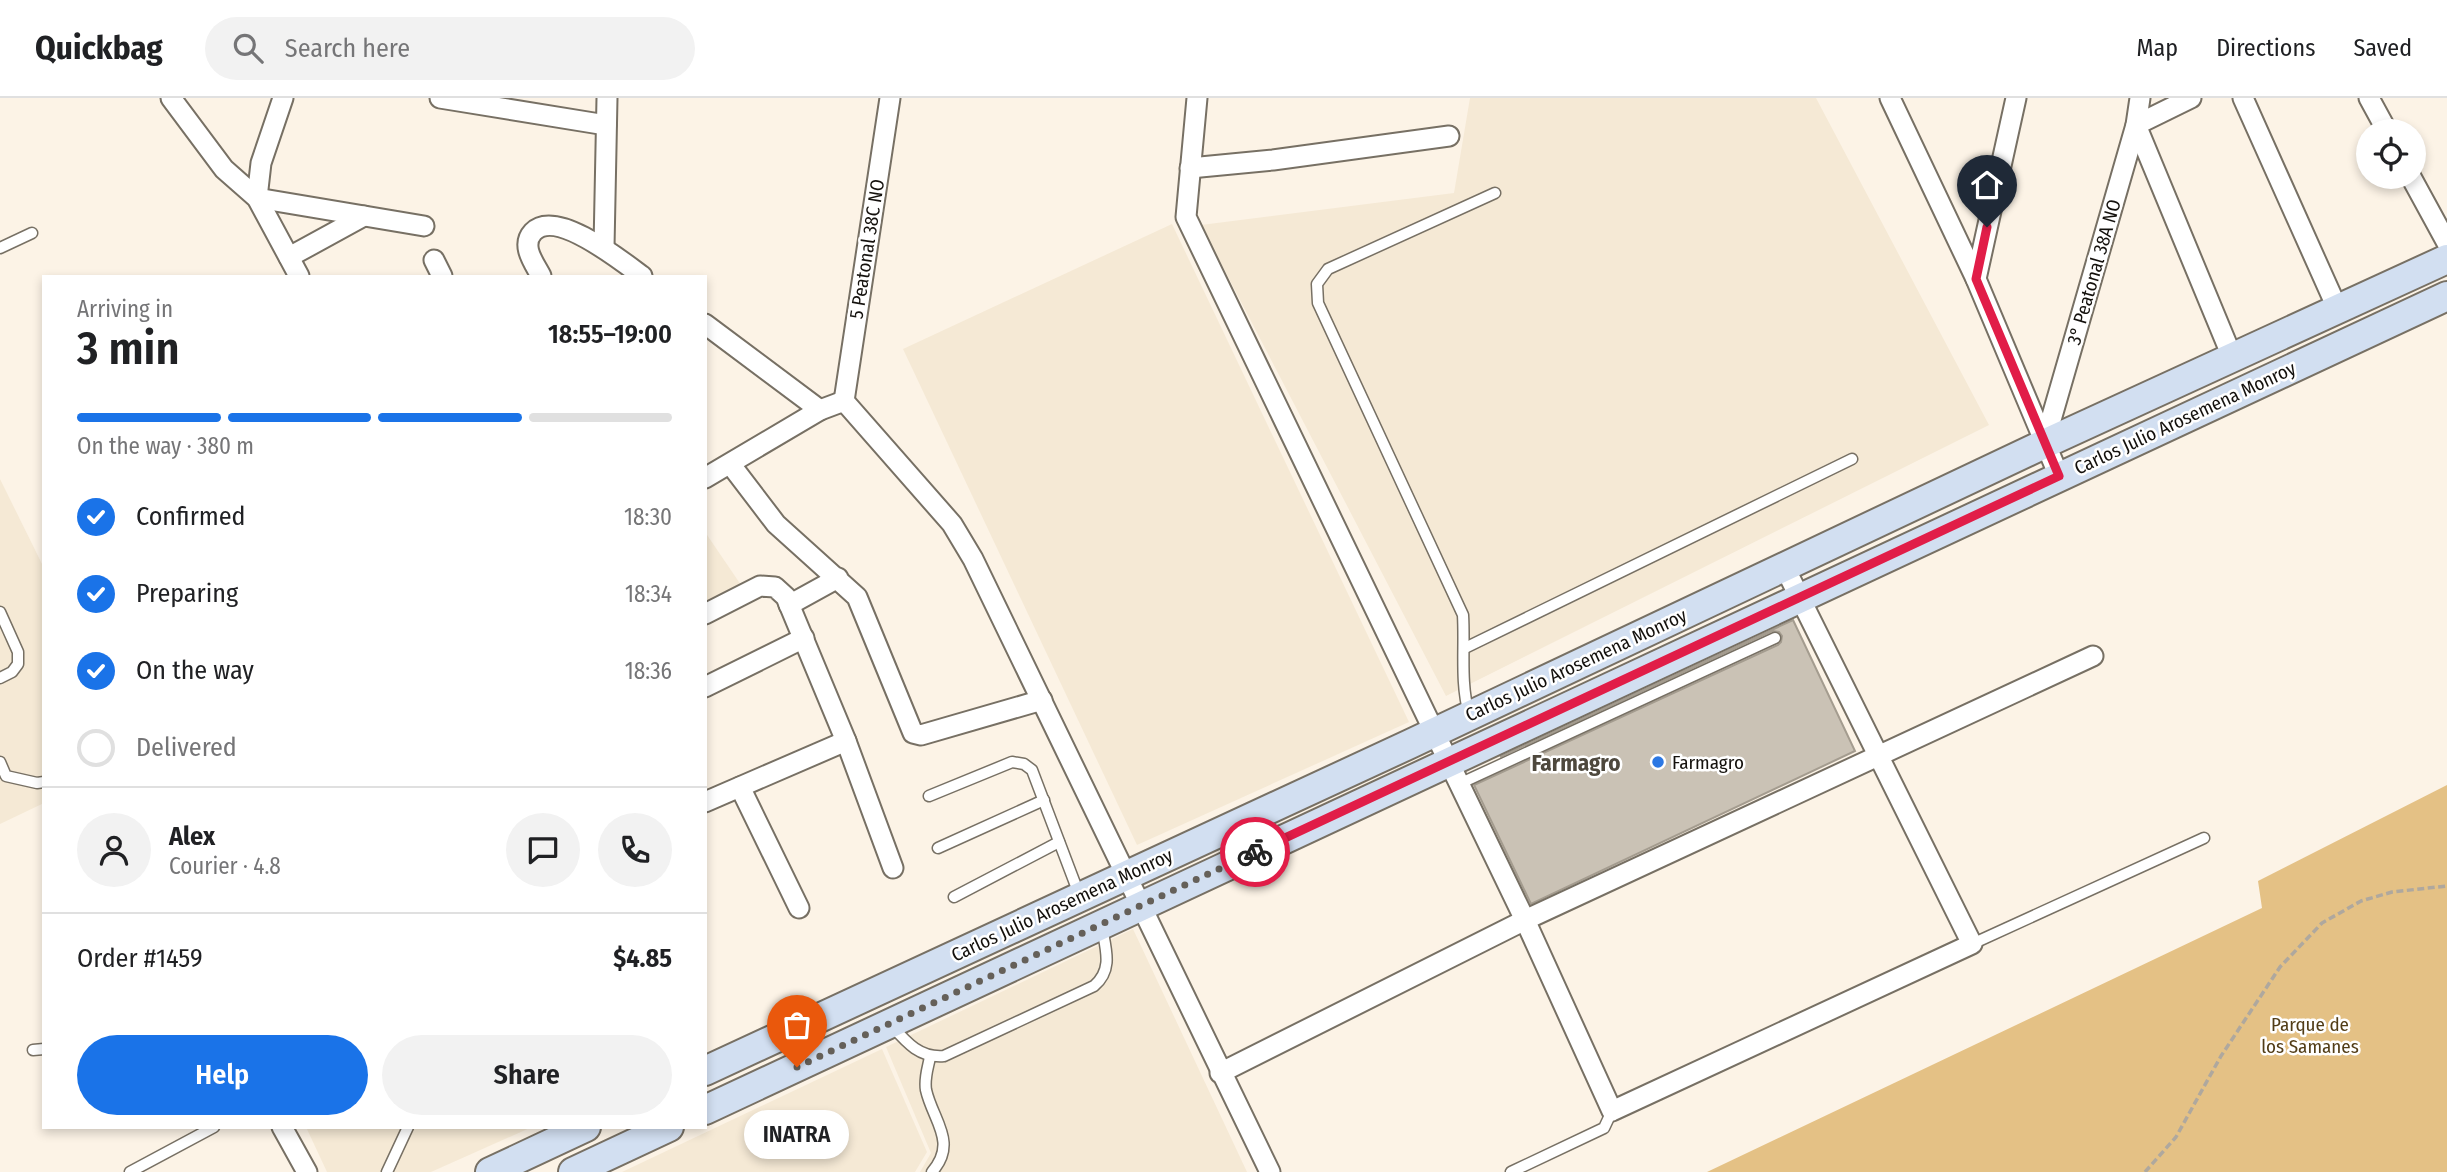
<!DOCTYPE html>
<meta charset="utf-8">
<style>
body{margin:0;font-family:"Fira Sans Condensed",sans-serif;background:#f2f2f2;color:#202124;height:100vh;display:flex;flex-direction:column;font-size:26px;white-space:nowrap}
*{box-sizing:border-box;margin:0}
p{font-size:23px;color:#757577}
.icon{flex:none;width:38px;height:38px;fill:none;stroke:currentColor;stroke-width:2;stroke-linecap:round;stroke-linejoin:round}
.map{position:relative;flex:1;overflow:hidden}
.sheet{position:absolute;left:42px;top:177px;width:665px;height:854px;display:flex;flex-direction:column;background:#fff;border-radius:0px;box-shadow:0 4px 10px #0003}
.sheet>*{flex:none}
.tools{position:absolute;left:2356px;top:21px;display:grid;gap:14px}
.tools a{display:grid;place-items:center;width:70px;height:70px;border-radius:50%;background:#fff;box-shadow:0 4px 10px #0003;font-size:35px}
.pin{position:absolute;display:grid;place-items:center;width:60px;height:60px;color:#fff;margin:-72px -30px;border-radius:50% 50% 50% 0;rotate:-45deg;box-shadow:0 0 7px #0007}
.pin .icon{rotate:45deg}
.courier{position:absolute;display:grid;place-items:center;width:70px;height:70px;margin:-35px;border:5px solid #e11d48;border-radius:50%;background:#fff;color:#222;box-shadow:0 2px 9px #0007}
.bubble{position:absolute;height:49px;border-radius:24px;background:#fff;box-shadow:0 4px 10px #0003;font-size:23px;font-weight:600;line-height:49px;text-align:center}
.summary em{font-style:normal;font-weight:600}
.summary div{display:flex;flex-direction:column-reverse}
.summary{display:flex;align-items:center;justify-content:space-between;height:119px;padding:0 35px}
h1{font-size:46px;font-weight:600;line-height:52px}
.bar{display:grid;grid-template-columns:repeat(4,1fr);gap:10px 7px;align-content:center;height:84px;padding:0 35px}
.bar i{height:9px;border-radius:5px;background:#e0e0e0}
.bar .on{background:#1a73e8}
.bar p{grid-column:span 4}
.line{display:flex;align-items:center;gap:18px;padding:0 35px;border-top:2px solid #e0e0e0}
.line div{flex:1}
.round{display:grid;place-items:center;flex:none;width:74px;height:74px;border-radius:37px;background:#f2f2f2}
ol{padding:0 35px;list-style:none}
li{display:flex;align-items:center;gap:21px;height:77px}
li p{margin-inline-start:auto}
li .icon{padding:7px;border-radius:50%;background:#1a73e8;color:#fff;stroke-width:4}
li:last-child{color:#757577}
li i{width:38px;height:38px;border:4px solid #e0e0e0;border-radius:50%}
.primary-button{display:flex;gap:14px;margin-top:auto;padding:14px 35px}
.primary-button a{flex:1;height:80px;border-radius:42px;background:#1a73e8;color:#fff;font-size:28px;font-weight:600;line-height:80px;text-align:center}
.primary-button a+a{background:#f2f2f2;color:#202124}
header{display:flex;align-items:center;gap:42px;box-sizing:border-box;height:98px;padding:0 35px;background:#fff;border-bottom:2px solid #e0e0e0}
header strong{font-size:33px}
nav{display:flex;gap:38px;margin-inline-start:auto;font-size:24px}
.search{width:490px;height:63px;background:#f2f2f2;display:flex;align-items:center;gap:18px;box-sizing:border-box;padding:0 24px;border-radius:38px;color:#757577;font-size:26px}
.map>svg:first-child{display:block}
.built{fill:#f5e9d5}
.green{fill:#e4c185}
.building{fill:#cac2b5;stroke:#a49c8f;stroke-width:2}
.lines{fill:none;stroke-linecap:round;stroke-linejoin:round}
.lane-casing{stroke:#777064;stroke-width:13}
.street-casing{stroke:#777064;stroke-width:23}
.secondary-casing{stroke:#777064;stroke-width:32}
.path{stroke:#afa89e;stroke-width:3.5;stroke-dasharray:7 3.5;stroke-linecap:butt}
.lane{stroke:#fff;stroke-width:10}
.street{stroke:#fff;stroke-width:19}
.secondary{stroke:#d2dff1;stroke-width:28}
.done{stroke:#656059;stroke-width:7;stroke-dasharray:0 12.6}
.route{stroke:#e11d48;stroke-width:9}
.poi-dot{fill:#2c78e4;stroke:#fff;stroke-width:2.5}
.labels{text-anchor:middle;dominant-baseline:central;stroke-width:5;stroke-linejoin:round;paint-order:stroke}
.street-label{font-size:19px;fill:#14110d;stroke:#fff}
.poi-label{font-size:19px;fill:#14110d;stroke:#fff;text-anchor:start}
.park-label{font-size:19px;fill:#523d17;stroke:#fff}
.quarter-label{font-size:23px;font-weight:bold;fill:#4e483d;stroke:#fff}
</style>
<header>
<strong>Quickbag</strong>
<div class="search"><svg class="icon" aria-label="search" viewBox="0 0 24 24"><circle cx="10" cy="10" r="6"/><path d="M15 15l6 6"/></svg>Search here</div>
<nav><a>Map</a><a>Directions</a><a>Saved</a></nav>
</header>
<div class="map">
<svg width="2447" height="1074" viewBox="0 0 2447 1074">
<rect width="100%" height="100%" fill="#fcf3e6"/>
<g class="built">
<path d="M1470,0H1816L1989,327L1446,598L1201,127L1454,95Z"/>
<path d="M1172,126L1409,624L1137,747L903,251Z"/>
<path d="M0,381L44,470V705L0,726Z"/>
<path d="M705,434L741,487L705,506Z"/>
<path d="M1133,831L1247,1074H920L931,1055L886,949Z"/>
<path d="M882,951L927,1054L915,1074H622Z"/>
<path d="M306,1029H532L431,1074H327Z"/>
</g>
<path class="green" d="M2447,687V1074H1707L2262,810L2258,783Z"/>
<path class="building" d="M1793,522L1855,653L1531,806L1474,687L1778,547L1781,544L1782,538L1779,534L1772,533L1500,659Z"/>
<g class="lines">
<defs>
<g id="lane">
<path d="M0,150L32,135"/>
<path d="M0,514L18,554V566L12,574L0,580"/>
<path d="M1465,550L1852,361"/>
<path d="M1469,616C1460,584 1465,550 1463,517L1318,205L1317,186L1328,171L1495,95"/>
<path d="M0,664L6,678L37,685L44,684"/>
<path d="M1459,686L1775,540"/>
<path d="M929,698L1012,664L1024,666L1032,672L1079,796"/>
<path d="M938,750L1044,702"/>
<path d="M954,799L1059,744"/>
<path d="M1972,846L2204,740"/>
<path d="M892,928C907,945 920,960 944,958L1094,888C1113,872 1106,852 1102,830"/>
<path d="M33,952L44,951"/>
<path d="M930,959C928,970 924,980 926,992C933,1023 958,1044 932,1074"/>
<path d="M130,1074L214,1029"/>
<path d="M387,1074L408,1029"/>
<path d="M1511,1074L1604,1030L1612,1013"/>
</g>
<g id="street">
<path d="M171,0L224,71L257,100L299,178"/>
<path d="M440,0L606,27"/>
<path d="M1197,0L1186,119L1525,822L1612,1013L1972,846L1785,470"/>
<path d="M1890,0L1976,181L2059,378"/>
<path d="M2191,0L2136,27L2233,261"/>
<path d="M2243,0L2338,212"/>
<path d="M2369,0L2387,33"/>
<path d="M1190,70L1273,62L1449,38"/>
<path d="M2411,79L2447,145"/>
<path d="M257,100L424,128"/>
<path d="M257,100L261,65L283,0"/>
<path d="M604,149L607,0"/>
<path d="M289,159L364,118"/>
<path d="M434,162L442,178"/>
<path d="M541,178C535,166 520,148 533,134C556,110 623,164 642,178"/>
<path d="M1976,181L2016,0"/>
<path d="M705,226L820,312"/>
<path d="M844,303L890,0"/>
<path d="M2044,346L2136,27L2140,0"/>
<path d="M731,367L776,426L857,499L913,635L921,637L1042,602"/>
<path d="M705,380L820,312L844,303L952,426L973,461L1270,1074"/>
<path d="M789,507L838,480"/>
<path d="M705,516L760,488L775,489L786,499L846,643L893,770"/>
<path d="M705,589L804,540"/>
<path d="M740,689L799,810"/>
<path d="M705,704L846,643"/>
<path d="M1220,975L1525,822L2093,558"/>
<path d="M282,1029L307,1074"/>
</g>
<g id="secondary">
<path d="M705,973L1410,646L2044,346L2447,161"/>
<path d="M705,1012L2447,198"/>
<path d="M490,1074L586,1029"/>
<path d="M573,1074L669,1029"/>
</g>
</defs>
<use href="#lane" class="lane-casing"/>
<use href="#street" class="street-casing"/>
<use href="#secondary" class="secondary-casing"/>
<path class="path" d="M2145,1074L2176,1039L2221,958L2280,869L2322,825L2361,803L2392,794L2447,788"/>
<use href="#lane" class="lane"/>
<use href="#street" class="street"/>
<use href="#secondary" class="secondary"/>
</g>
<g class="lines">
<path class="done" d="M797,969L1255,754"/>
<path class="route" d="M1255,754L2059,378L1976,181L1987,129"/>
</g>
<circle class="poi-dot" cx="1658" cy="664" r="7"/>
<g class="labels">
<g class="street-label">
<text transform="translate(867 151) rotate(-81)">5 Peatonal 38C NO</text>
<text transform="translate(2094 174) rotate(-74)">3° Peatonal 38A NO</text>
<text transform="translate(2185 320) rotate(-25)">Carlos Julio Arosemena Monroy</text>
<text transform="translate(1576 567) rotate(-25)">Carlos Julio Arosemena Monroy</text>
<text transform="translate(1062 807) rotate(-25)">Carlos Julio Arosemena Monroy</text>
</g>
<g class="poi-label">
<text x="1672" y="664">Farmagro</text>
</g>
<g class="park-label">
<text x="2310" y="926">Parque de<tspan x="2310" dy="22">los Samanes</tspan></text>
</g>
<g class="quarter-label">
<text x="1576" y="665">Farmagro</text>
</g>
</g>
</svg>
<div class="tools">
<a><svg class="icon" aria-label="locate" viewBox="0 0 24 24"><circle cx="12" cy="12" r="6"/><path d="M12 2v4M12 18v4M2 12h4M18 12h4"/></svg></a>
</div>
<div class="pin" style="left:797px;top:969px;background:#ea580c"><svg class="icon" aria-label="bag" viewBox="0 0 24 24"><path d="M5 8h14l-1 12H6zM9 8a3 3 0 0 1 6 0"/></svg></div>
<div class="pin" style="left:1987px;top:129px;background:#1f2937"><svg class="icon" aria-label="home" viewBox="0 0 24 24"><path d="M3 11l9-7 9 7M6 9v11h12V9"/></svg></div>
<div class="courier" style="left:1255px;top:754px"><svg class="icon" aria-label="bike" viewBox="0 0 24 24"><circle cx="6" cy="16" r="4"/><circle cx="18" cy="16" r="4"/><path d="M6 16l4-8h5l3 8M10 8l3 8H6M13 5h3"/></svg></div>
<div class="bubble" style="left:744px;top:1012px;width:105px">INATRA</div>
<section class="sheet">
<div class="summary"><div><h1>3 min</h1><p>Arriving in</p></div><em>18:55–19:00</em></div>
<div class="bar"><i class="on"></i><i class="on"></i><i class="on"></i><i></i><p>On the way · 380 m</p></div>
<ol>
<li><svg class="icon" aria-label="check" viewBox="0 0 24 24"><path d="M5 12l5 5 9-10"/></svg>Confirmed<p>18:30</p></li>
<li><svg class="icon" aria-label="check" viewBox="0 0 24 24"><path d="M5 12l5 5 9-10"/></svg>Preparing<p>18:34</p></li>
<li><svg class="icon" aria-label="check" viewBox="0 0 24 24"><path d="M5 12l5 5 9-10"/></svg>On the way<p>18:36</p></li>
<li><i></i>Delivered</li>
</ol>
<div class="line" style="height:126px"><a class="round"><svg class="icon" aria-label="person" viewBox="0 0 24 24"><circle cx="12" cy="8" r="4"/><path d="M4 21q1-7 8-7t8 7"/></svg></a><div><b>Alex</b><p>Courier · 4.8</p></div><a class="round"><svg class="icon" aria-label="chat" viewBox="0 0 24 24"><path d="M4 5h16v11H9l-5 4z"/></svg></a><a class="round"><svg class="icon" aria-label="phone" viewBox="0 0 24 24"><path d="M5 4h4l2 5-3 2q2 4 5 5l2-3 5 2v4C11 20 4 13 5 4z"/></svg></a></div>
<div class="line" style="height:91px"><div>Order #1459</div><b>$4.85</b></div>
<div class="primary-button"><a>Help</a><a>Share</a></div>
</section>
</div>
